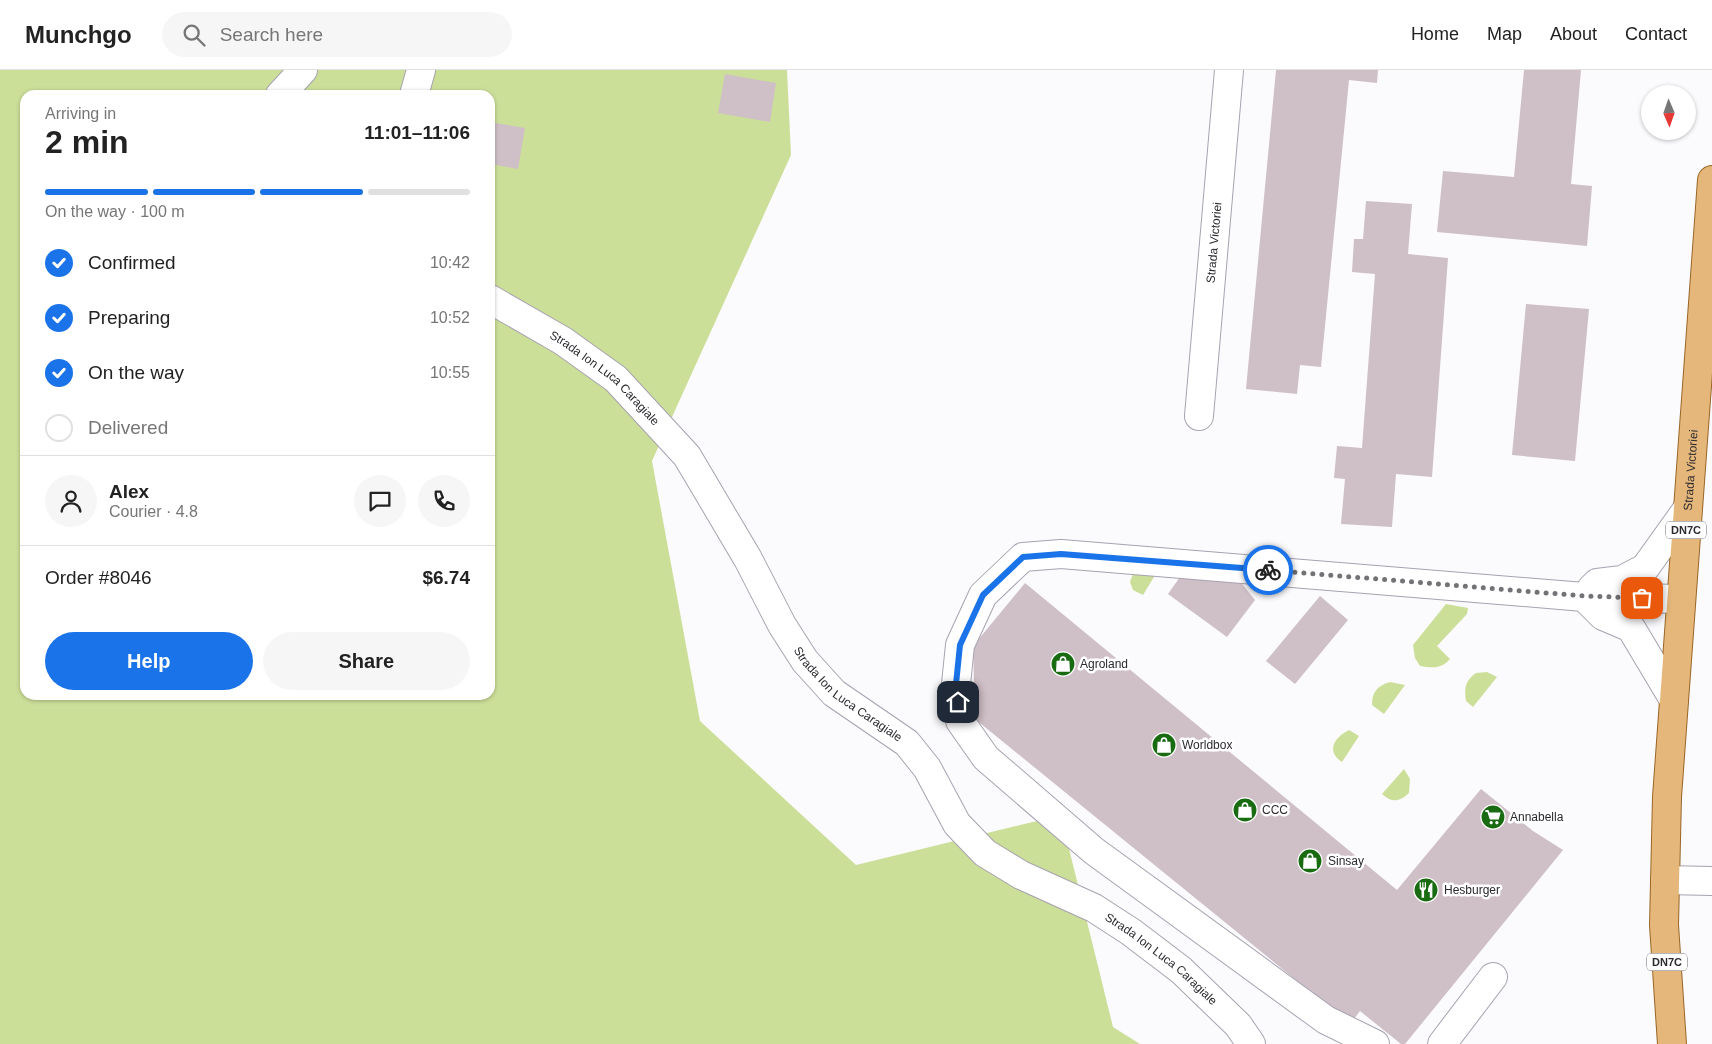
<!DOCTYPE html>
<meta charset="utf-8">
<style>
body{margin:0;font-family:Arial,sans-serif;background:#f6f6f6;color:#222;height:100vh;display:flex;flex-direction:column;font-size:19px;white-space:nowrap}
*{box-sizing:border-box;margin:0}
p{font-size:16px;color:#767676}
.icon{flex:none;width:28px;height:28px;fill:none;stroke:currentColor;stroke-width:2;stroke-linecap:round;stroke-linejoin:round}
.map{position:relative;flex:1;overflow:hidden}
.side{position:absolute;left:20px;top:20px;width:475px;height:610px;display:flex;flex-direction:column;background:#fff;border-radius:15px;box-shadow:0 1px 4px #0004}
.side>*{flex:none}
.needle{width:32px;rotate:178deg}
.controls{position:absolute;left:1641px;top:15px;display:grid;gap:10px}
.controls a{display:grid;place-items:center;width:55px;height:55px;border-radius:50%;background:#fff;box-shadow:0 1px 4px #0004;font-size:25px}
.pin{position:absolute;display:grid;place-items:center;width:42px;height:42px;color:#fff;margin:-21px;border-radius:10px;box-shadow:0 2px 8px #0006}
.courier{position:absolute;display:grid;place-items:center;width:50px;height:50px;margin:-25px;border:4px solid #1a73e8;border-radius:50%;background:#fff;color:#222;box-shadow:0 1px 6px #0007}
.headline em{font-style:normal;font-weight:800}
.headline div{display:flex;flex-direction:column-reverse}
.headline{display:flex;align-items:center;justify-content:space-between;height:85px;padding:0 25px}
h1{font-size:32px;font-weight:800;line-height:38px}
.bar{display:grid;grid-template-columns:repeat(4,1fr);gap:8px 5px;align-content:center;height:60px;padding:0 25px}
.bar i{height:6px;border-radius:4px;background:#e0e0e0}
.bar .on{background:#1a73e8}
.bar p{grid-column:span 4}
.line{display:flex;align-items:center;gap:12px;padding:0 25px;border-top:1px solid #e0e0e0}
.line div{flex:1}
.round{display:grid;place-items:center;flex:none;width:52px;height:52px;border-radius:26px;background:#f6f6f6}
ol{padding:0 25px;list-style:none}
li{display:flex;align-items:center;gap:15px;height:55px}
li p{margin-inline-start:auto}
li .icon{padding:5px;border-radius:50%;background:#1a73e8;color:#fff;stroke-width:4}
li:last-child{color:#767676}
li i{width:28px;height:28px;border:2px solid #e0e0e0;border-radius:50%}
.button{display:flex;gap:10px;margin-top:auto;padding:10px 25px}
.button a{flex:1;height:58px;border-radius:30px;background:#1a73e8;color:#fff;font-size:20px;font-weight:800;line-height:58px;text-align:center}
.button a+a{background:#f6f6f6;color:#222}
header{display:flex;align-items:center;gap:30px;box-sizing:border-box;height:70px;padding:0 25px;background:#fff;border-bottom:1px solid #e0e0e0}
header strong{font-size:24px}
nav{display:flex;gap:28px;margin-inline-start:auto;font-size:18px}
.search{width:350px;height:45px;background:#f6f6f6;display:flex;align-items:center;gap:12px;box-sizing:border-box;padding:0 18px;border-radius:28px;color:#767676;font-size:19px}
.map>svg:first-child{display:block}
.green{fill:#ccdf99;fill-rule:evenodd}
.building{fill:#cfbfc6}
.lines{fill:none;stroke-linecap:round;stroke-linejoin:round}
.street-casing{stroke:#a7a2b0;stroke-width:30}
.primary-casing{stroke:#996626;stroke-width:30}
.street{stroke:#fff;stroke-width:28}
.primary{stroke:#e5b77a;stroke-width:28}
.done{stroke:#747276;stroke-width:5;stroke-dasharray:0 9}
.route{stroke:#1a73e8;stroke-width:6}
.labels{text-anchor:middle;dominant-baseline:central;stroke-width:5;stroke-linejoin:round;paint-order:stroke}
.shield{fill:#fff;stroke:#6b696d;stroke-width:1}
.shield-label{font-size:11px;font-weight:bold;fill:#2b292e}
.street-label{font-size:12px;fill:#2b292e;stroke:#fff}
.poi-label{font-size:12px;fill:#2b292e;stroke:#fff;text-anchor:start}
</style>
<header>
<strong>Munchgo</strong>
<div class="search"><svg class="icon" aria-label="search" viewBox="0 0 24 24"><circle cx="10" cy="10" r="6"/><path d="M15 15l6 6"/></svg>Search here</div>
<nav><a>Home</a><a>Map</a><a>About</a><a>Contact</a></nav>
</header>
<div class="map">
<svg width="1712" height="974" viewBox="0 0 1712 974">
<rect width="100%" height="100%" fill="#fbfafd"/>
<g class="green">
<path d="M0,0H787L791,85L652,391L700,651L856,795L1041,750L1058,734L1113,957L1140,974H0ZM25,25H490V625H25Z"/>
<path d="M1136,495L1157,502L1143,525L1133,520L1130,512Z"/>
<path d="M1446,534L1468,538L1467,544L1437,576L1450,589C1441,599 1433,598 1420,596L1415,588L1413,575Z"/>
<path d="M1487,602L1497,607L1473,637L1466,631C1464,618 1465,611 1476,603Z"/>
<path d="M1390,612L1405,615L1384,644L1372,635C1372,622 1377,616 1390,612Z"/>
<path d="M1349,660L1359,666L1342,692C1325,681 1335,667 1349,660Z"/>
<path d="M1404,699L1410,709L1409,723C1399,732 1392,733 1382,724Z"/>
</g>
<g class="building">
<path d="M1276,0H1378L1377,13L1349,10L1321,297L1300,295L1297,324L1246,319Z"/>
<path d="M1524,0H1581L1571,114L1592,116L1587,176L1437,162L1443,101L1514,107Z"/>
<path d="M725,4L776,13L770,52L718,43Z"/>
<path d="M490,52L525,58L518,99L490,94Z"/>
<path d="M1366,131L1412,134L1408,184L1448,188L1432,407L1396,404L1392,457L1341,454L1345,409L1334,408L1337,376L1362,378L1375,204L1352,202L1354,169H1363Z"/>
<path d="M1526,234L1589,239L1575,391L1512,385Z"/>
<path d="M1180,507L1239,510L1255,530L1227,567L1168,524Z"/>
<path d="M1025,513L1397,820L1481,719L1533,761L1563,780L1405,974H1401L1360,941L1350,954L975,649L973,576Z"/>
<path d="M1320,526L1348,550L1295,614L1266,591Z"/>
</g>
<g class="lines">
<defs>
<g id="street">
<path d="M280,25L303,0"/>
<path d="M414,25L421,0"/>
<path id="s1" d="M490,229L563,271L616,309L687,386L748,489L782,555L805,591L834,623L907,673L927,698L957,754L985,783L1021,805L1094,838L1131,862L1181,900L1238,955L1251,974"/>
<path id="s2" d="M1199,346L1229,0"/>
<path d="M1591,519L1597,513L1622,510L1645,498L1688,438"/>
<path d="M1584,527L1603,546L1631,558L1674,630"/>
<path d="M1665,810L1712,811"/>
<path d="M1375,974L1326,950L1094,781L986,688L960,651L956,614L960,575L983,525L1023,487L1061,484L1584,527L1681,529"/>
<path d="M1442,974L1493,907"/>
</g>
<g id="primary">
<path id="s3" d="M1672,974L1664,855L1667,727L1712,110"/>
</g>
</defs>
<use href="#street" class="street-casing"/>
<use href="#primary" class="primary-casing"/>
<use href="#street" class="street"/>
<use href="#primary" class="primary"/>
</g>
<g class="lines">
<path class="done" d="M1268,500L1584,526L1642,528"/>
<path class="route" d="M958,632L956,614L960,575L983,525L1023,487L1061,484L1268,500"/>
</g>
<defs>
<symbol id="shop-disc" viewBox="-11 -11 22 22"><circle r="9.5" fill="#186b10" stroke="#fff"/><path d="M-5-2.5h2.3a2.7 3.5 0 0 1 5.4 0H5L5.5 6h-11ZM-1.5-2.5h3a1.5 2.3 0 0 0-3 0Z" fill="#fff"/></symbol>
<symbol id="supermarket-disc" viewBox="-11 -11 22 22"><circle r="9.5" fill="#186b10" stroke="#fff"/><path d="M-6-5.5h2.5l.6 2H6L4.5 2H-2.5L-4.4-4H-6ZM-1.5 3.2a1.3 1.3 0 1 0 .1 0ZM3 3.2a1.3 1.3 0 1 0 .1 0Z" fill="#fff"/></symbol>
<symbol id="restaurant-disc" viewBox="-11 -11 22 22"><circle r="9.5" fill="#186b10" stroke="#fff"/><path d="M-5-6h1v4h1v-4h1v4h1v-4h1v5L-1.5 .5V6h-2V.5L-5-1ZM5-6V6H3V1.5H1.5Q1.5-4 5-6Z" fill="#fff"/></symbol>
</defs>
<g fill-rule="evenodd">
<use href="#shop-disc" x="1049" y="580" width="28" height="28"/>
<use href="#shop-disc" x="1150" y="661" width="28" height="28"/>
<use href="#shop-disc" x="1231" y="726" width="28" height="28"/>
<use href="#supermarket-disc" x="1479" y="733" width="28" height="28"/>
<use href="#shop-disc" x="1296" y="777" width="28" height="28"/>
<use href="#restaurant-disc" x="1412" y="806" width="28" height="28"/>
</g>
<g class="labels">
<g class="shield">
<rect x="1666" y="451.5" width="40" height="17" rx="4"/>
<rect x="1647" y="883.5" width="40" height="17" rx="4"/>
</g>
<g class="shield-label">
<text x="1686" y="460">DN7C</text>
<text x="1667" y="892">DN7C</text>
</g>
<g class="street-label">
<text stroke="none"><textPath href="#s2" startOffset="174">Strada Victoriei</textPath></text>
<text stroke="none"><textPath href="#s1" startOffset="140">Strada Ion Luca Caragiale</textPath></text>
<text stroke="none"><textPath href="#s3" startOffset="575">Strada Victoriei</textPath></text>
<text stroke="none"><textPath href="#s1" startOffset="545">Strada Ion Luca Caragiale</textPath></text>
<text stroke="none"><textPath href="#s1" startOffset="965">Strada Ion Luca Caragiale</textPath></text>
</g>
<g class="poi-label">
<text x="1080" y="594">Agroland</text>
<text x="1182" y="675">Worldbox</text>
<text x="1262" y="740">CCC</text>
<text x="1510" y="747">Annabella</text>
<text x="1328" y="791">Sinsay</text>
<text x="1444" y="820">Hesburger</text>
</g>
</g>
</svg>
<div class="controls">
<a><svg class="needle" viewBox="-14 -14 28 28"><path d="M0-13l5 13h-10z" fill="#e53935"/><path d="M0 13l5-13h-10z" fill="#767676"/></svg></a>
</div>
<div class="pin" style="left:1642px;top:528px;background:#ea580c"><svg class="icon" aria-label="bag" viewBox="0 0 24 24"><path d="M5 8h14l-1 12H6zM9 8a3 3 0 0 1 6 0"/></svg></div>
<div class="pin" style="left:958px;top:632px;background:#1f2937"><svg class="icon" aria-label="home" viewBox="0 0 24 24"><path d="M3 11l9-7 9 7M6 9v11h12V9"/></svg></div>
<div class="courier" style="left:1268px;top:500px"><svg class="icon" aria-label="bike" viewBox="0 0 24 24"><circle cx="6" cy="16" r="4"/><circle cx="18" cy="16" r="4"/><path d="M6 16l4-8h5l3 8M10 8l3 8H6M13 5h3"/></svg></div>
<section class="side">
<div class="headline"><div><h1>2 min</h1><p>Arriving in</p></div><em>11:01–11:06</em></div>
<div class="bar"><i class="on"></i><i class="on"></i><i class="on"></i><i></i><p>On the way · 100 m</p></div>
<ol>
<li><svg class="icon" aria-label="check" viewBox="0 0 24 24"><path d="M5 12l5 5 9-10"/></svg>Confirmed<p>10:42</p></li>
<li><svg class="icon" aria-label="check" viewBox="0 0 24 24"><path d="M5 12l5 5 9-10"/></svg>Preparing<p>10:52</p></li>
<li><svg class="icon" aria-label="check" viewBox="0 0 24 24"><path d="M5 12l5 5 9-10"/></svg>On the way<p>10:55</p></li>
<li><i></i>Delivered</li>
</ol>
<div class="line" style="height:90px"><a class="round"><svg class="icon" aria-label="person" viewBox="0 0 24 24"><circle cx="12" cy="8" r="4"/><path d="M4 21q1-7 8-7t8 7"/></svg></a><div><b>Alex</b><p>Courier · 4.8</p></div><a class="round"><svg class="icon" aria-label="chat" viewBox="0 0 24 24"><path d="M4 5h16v11H9l-5 4z"/></svg></a><a class="round"><svg class="icon" aria-label="phone" viewBox="0 0 24 24"><path d="M5 4h4l2 5-3 2q2 4 5 5l2-3 5 2v4C11 20 4 13 5 4z"/></svg></a></div>
<div class="line" style="height:65px"><div>Order #8046</div><b>$6.74</b></div>
<div class="button"><a>Help</a><a>Share</a></div>
</section>
</div>
